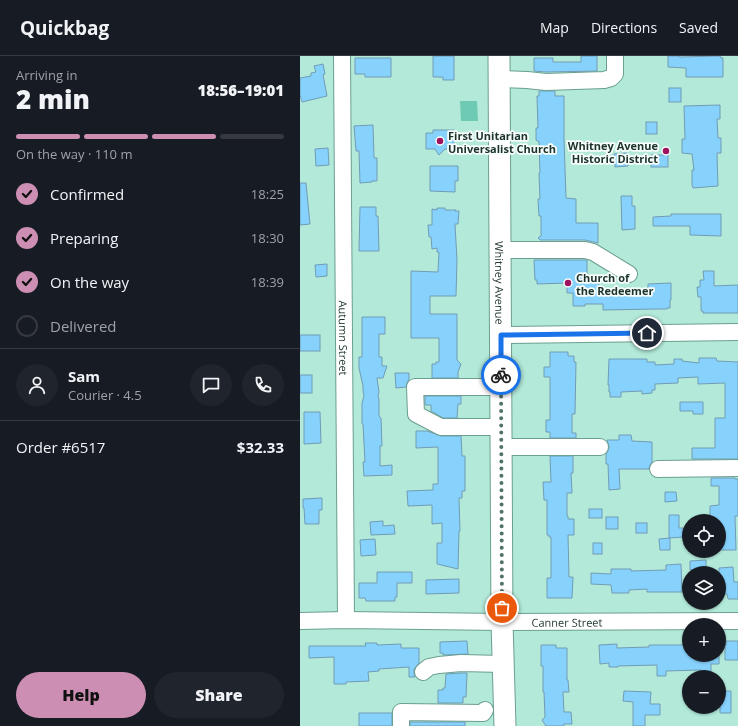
<!DOCTYPE html>
<meta charset="utf-8">
<style>
body{margin:0;font-family:"Open Sans",sans-serif;background:#20242c;color:#f1f3f6;height:100vh;display:flex;flex-direction:column;font-size:15px;white-space:nowrap}
*{box-sizing:border-box;margin:0}
p{font-size:13px;color:#9ea1a6}
.icon{flex:none;width:22px;height:22px;fill:none;stroke:currentColor;stroke-width:2;stroke-linecap:round;stroke-linejoin:round}
.map{position:relative;flex:1;overflow:hidden}
.sheet{display:flex;flex-direction:column;background:#171b24;width:300px}
.sheet>*{flex:none}
.tools{position:absolute;left:382px;top:458px;display:grid;gap:8px}
.tools a{display:grid;place-items:center;width:44px;height:44px;border-radius:50%;background:#171b24;box-shadow:0 1px 3px #0004;font-size:20px}
.pin{position:absolute;display:grid;place-items:center;width:34px;height:34px;color:#fff;margin:-17px;border:2px solid #fff;border-radius:50%;box-shadow:0 1px 4px #0007}
.courier{position:absolute;display:grid;place-items:center;width:40px;height:40px;margin:-20px;border:3px solid #1a73e8;border-radius:50%;background:#fff;color:#222;box-shadow:0 1px 5px #0007}
.head em{font-style:normal;font-weight:800}
.head div{display:flex;flex-direction:column-reverse}
.head{display:flex;align-items:center;justify-content:space-between;height:68px;padding:0 16px}
h1{font-size:26px;font-weight:800;line-height:30px}
.bar{display:grid;grid-template-columns:repeat(4,1fr);gap:6px 4px;align-content:center;height:48px;padding:0 16px}
.bar i{height:5px;border-radius:3px;background:#363941}
.bar .selected{background:#cc8eb2}
.bar p{grid-column:span 4}
.line{display:flex;align-items:center;gap:10px;padding:0 16px;border-top:1px solid #363941}
.line div{flex:1}
.round{display:grid;place-items:center;flex:none;width:42px;height:42px;border-radius:21px;background:#20242c}
ol{padding:0 16px;list-style:none}
li{display:flex;align-items:center;gap:12px;height:44px}
li p{margin-inline-start:auto}
li .icon{padding:4px;border-radius:50%;background:#cc8eb2;color:#111;stroke-width:4}
li:last-child{color:#9ea1a6}
li i{width:22px;height:22px;border:2px solid #363941;border-radius:50%}
.cta{display:flex;gap:8px;margin-top:auto;padding:8px 16px}
.cta a{flex:1;height:46px;border-radius:24px;background:#cc8eb2;color:#111;font-size:16px;font-weight:800;line-height:46px;text-align:center}
.cta a+a{background:#20242c;color:#f1f3f6}
header{display:flex;align-items:center;gap:24px;box-sizing:border-box;height:56px;padding:0 20px;background:#171b24;border-bottom:1px solid #363941}
header strong{font-size:19px}
nav{display:flex;gap:22px;margin-inline-start:auto;font-size:14px}
main{display:flex;flex:1;min-height:0}
.map>svg:first-child{display:block}
.green{fill:#6ecab2}
.building{fill:#87d2fd;stroke:#709cb5}
.lines{fill:none;stroke-linecap:round;stroke-linejoin:round}
.minor-casing{stroke:#6b9f91;stroke-width:18}
.major-casing{stroke:#6b9f91;stroke-width:23}
.minor{stroke:#fff;stroke-width:16}
.major{stroke:#fff;stroke-width:21}
.done{stroke:#507269;stroke-width:4;stroke-dasharray:0 7.2}
.route{stroke:#1a73e8;stroke-width:5}
.poi-dot{fill:#9e125e;stroke:#f8fefc;stroke-width:1.5}
.labels{text-anchor:middle;dominant-baseline:central;stroke-width:3.5;stroke-linejoin:round;paint-order:stroke}
.poi-label{font-size:11px;font-weight:bold;fill:#1c322c;stroke:#f8fefc;text-anchor:start}
.street-label{font-size:11px;fill:#1c322c;stroke:#f8fefc}
</style>
<header>
<strong>Quickbag</strong>
<nav><a>Map</a><a>Directions</a><a>Saved</a></nav>
</header>
<main>
<section class="sheet">
<div class="head"><div><h1>2 min</h1><p>Arriving in</p></div><em>18:56–19:01</em></div>
<div class="bar"><i class="selected"></i><i class="selected"></i><i class="selected"></i><i></i><p>On the way · 110 m</p></div>
<ol>
<li><svg class="icon" aria-label="check" viewBox="0 0 24 24"><path d="M5 12l5 5 9-10"/></svg>Confirmed<p>18:25</p></li>
<li><svg class="icon" aria-label="check" viewBox="0 0 24 24"><path d="M5 12l5 5 9-10"/></svg>Preparing<p>18:30</p></li>
<li><svg class="icon" aria-label="check" viewBox="0 0 24 24"><path d="M5 12l5 5 9-10"/></svg>On the way<p>18:39</p></li>
<li><i></i>Delivered</li>
</ol>
<div class="line" style="height:72px"><a class="round"><svg class="icon" aria-label="person" viewBox="0 0 24 24"><circle cx="12" cy="8" r="4"/><path d="M4 21q1-7 8-7t8 7"/></svg></a><div><b>Sam</b><p>Courier · 4.5</p></div><a class="round"><svg class="icon" aria-label="chat" viewBox="0 0 24 24"><path d="M4 5h16v11H9l-5 4z"/></svg></a><a class="round"><svg class="icon" aria-label="phone" viewBox="0 0 24 24"><path d="M5 4h4l2 5-3 2q2 4 5 5l2-3 5 2v4C11 20 4 13 5 4z"/></svg></a></div>
<div class="line" style="height:52px"><div>Order #6517</div><b>$32.33</b></div>
<div class="cta"><a>Help</a><a>Share</a></div>
</section>
<div class="map">
<svg width="438" height="670" viewBox="0 0 438 670">
<rect width="100%" height="100%" fill="#b2e9d9"/>
<path class="green" d="M160,45H177L178,65H161Z"/>
<g class="building">
<path d="M133,0H154V24H143V21H133Z"/>
<path d="M281,0H297V15L246,16L234,15V2H253V6H281Z"/>
<path d="M368,0H379V1L419,0L421,1V2H423V21H386V12L368,11Z"/>
<path d="M55,2H91V21H65V18H55Z"/>
<path d="M23,8L25,18L23,19L27,40L2,46L0,39V22L11,20V17L16,16L14,10Z"/>
<rect x="369" y="32" width="12" height="14"/>
<path d="M239,35H255V40H264V83L266,142L276,143V167H298V187L285,184H240L238,182L241,180V160H239L238,143H240L239,117H240L239,86L236,84V72H238L237,40H239Z"/>
<path d="M420,49V63H417L418,82H421V97H417L418,130L393,132L392,129V114H394L392,98L382,97V83H385L384,50Z"/>
<rect x="346" y="66" width="11" height="12"/>
<path d="M73,69L74,102H77V125H72V126L60,127L59,95H56L54,70Z"/>
<path d="M133,74H154V93H145L139,99L135,93H126V77H133Z"/>
<path d="M28,92L29,109L16,110L15,93Z"/>
<path d="M327,97L328,110L315,111L314,98Z"/>
<rect x="351" y="99" width="17" height="12"/>
<path d="M130,110H158V125H155V136L130,135Z"/>
<path d="M0,127H6L10,168L0,169Z"/>
<path d="M321,140H332V150H335V173L322,174Z"/>
<path d="M60,151H76V160H78L79,195H59Z"/>
<path d="M137,152H145V154H156L155,155H159L158,168H155L157,204L156,240H130V258H157V304L161,308L158,316V322H132V308H136V306H139V282H111V215L138,216L139,196H137V192L132,193L131,181H129L128,169H132V153L137,154Z"/>
<path d="M371,158H421V180L390,179V170H353V161L371,160Z"/>
<path d="M234,204H287V226H299V235L348,234V228L371,227V244H370V252H367V253H357L303,254V248H285V250H273V237H267V227L237,228V224H235Z"/>
<path d="M27,208V220L16,221L15,209Z"/>
<path d="M403,215H414V230L438,229V257H403V255H401V241H398L397,231H400V224H404Z"/>
<path d="M62,261H85V278H79V301H82V310H87L83,322H77L79,336L78,340L79,343V360L81,362L82,390H80V410L92,409V419L64,420L63,406H65L63,368H62V347L64,340L63,335V330L59,312V301H62Z"/>
<rect x="0" y="279" width="20" height="16"/>
<path d="M250,296H268V300H274V306H276L275,358H272V377H276V382H250V376H246V364H250V321H244V311H250Z"/>
<path d="M399,302H416L417,305L438,306V403H392V392H415V362H425V327L398,328V321L378,322V327L355,328V334H352V337L342,338V335L321,336V341H310V336H309V329H308L309,303H347V306H355V309L374,308V303H382V305L399,307Z"/>
<path d="M95,317H109V323L107,327L106,331L96,332Z"/>
<rect x="0" y="319" width="12" height="18"/>
<path d="M125,340H161V348H158L157,362H143L131,355V349H125Z"/>
<path d="M380,346H403V358H393V355H380Z"/>
<path d="M4,356H20L21,387L4,388Z"/>
<path d="M116,375H127L141,380H161L162,400H165V435H162V442H159L160,475H159L158,513L137,508V487H142V467L132,468V449L108,450L107,435L133,434V428H138V391L116,392Z"/>
<path d="M319,379H331L332,385L352,386V406L350,409L349,413H319L320,433L309,434L308,408H306V398L308,395L309,391L308,387L307,384H319Z"/>
<path d="M250,400H273V417H271L272,437H267V460H268V463H274V479H268L269,521H273L272,542H247V522H251V481H249V479H247V444H244L243,426H251Z"/>
<path d="M411,422H435V423H438V460H435L436,494H419V465H415V461H410V450L419,449V430H411Z"/>
<path d="M365,436H376L377,445L365,446Z"/>
<path d="M22,442V454H19V468H5L4,452H3V443Z"/>
<rect x="289" y="453" width="13" height="9"/>
<path d="M369,459H379V472H383L384,481L369,482Z"/>
<rect x="306" y="461" width="12" height="12"/>
<path d="M83,465V470L94,469L95,478L71,479L70,466Z"/>
<rect x="336" y="467" width="11" height="10"/>
<path d="M370,482V494H360L359,483Z"/>
<path d="M75,483L76,499L61,500L60,484Z"/>
<rect x="293" y="487" width="9" height="11"/>
<path d="M406,504V513L390,514V505Z"/>
<path d="M381,508L382,536H347V533L329,534V537H312L311,529L291,528V517L311,518V513H331V515L366,514V509Z"/>
<path d="M433,511L434,526H438V543H428L427,538L419,539V512Z"/>
<path d="M77,516H112V527H97V541H95V545H66L65,542H59V527H77Z"/>
<path d="M159,523V537L126,538V524Z"/>
<path d="M167,585L168,598L143,599V597H140V586Z"/>
<path d="M426,585H438V604H425V589H426Z"/>
<path d="M65,587H77V589L101,588V592H119V607L114,613V617L115,621H109V611L79,613V615L68,616L69,625L46,626V628H34V601L9,602V590H66Z"/>
<path d="M317,588V592L349,591V589H389V599H419V608H411V619H401V614L366,615V620H357V609L318,610V611H309V607L300,608L299,589Z"/>
<path d="M241,589H256V592H267V624H268L269,636H263L264,656H271L272,668H264V670H246L242,664L245,661L244,636H243V610H241Z"/>
<path d="M161,617H167L166,641H163V647H138V634H143V632H145L146,618Z"/>
<path d="M324,635L351,636L350,648H360V659H345V670H333V646L323,645Z"/>
<path d="M422,635H431V657H420V647H422Z"/>
<rect x="59" y="657" width="33" height="13"/>
<rect x="110" y="666" width="55" height="4"/>
</g>
<g class="lines">
<defs>
<g id="minor">
<path id="s1" d="M42,0L46,564"/>
<path d="M199,23L227,24L246,26L304,24L311,22L315,18V0"/>
<path d="M200,194H285L293,196L329,218"/>
<path d="M201,279L438,276"/>
<path d="M201,331H115L116,358L141,371H201"/>
<path d="M201,391H300"/>
<path d="M358,413L438,412"/>
<path id="s2" d="M0,565L46,564L202,566L438,565"/>
<path d="M123,616L129,611L139,609L161,607L203,608"/>
<path d="M101,670V656L183,657L185,654"/>
</g>
<g id="major">
<path id="s3" d="M199,0L202,566L205,670"/>
</g>
</defs>
<use href="#minor" class="minor-casing"/>
<use href="#major" class="major-casing"/>
<use href="#minor" class="minor"/>
<use href="#major" class="major"/>
</g>
<g class="lines">
<path class="done" d="M201,319L202,552"/>
<path class="route" d="M201,319V279L347,277"/>
</g>
<g class="poi-dot">
<circle cx="140" cy="85" r="4"/>
<circle cx="366" cy="95" r="4"/>
<circle cx="268" cy="227" r="4"/>
</g>
<g class="labels">
<g class="poi-label">
<text x="148" y="79">First Unitarian<tspan x="148" dy="13">Universalist Church</tspan></text>
<text x="358" y="89" text-anchor="end">Whitney Avenue<tspan x="358" dy="13">Historic District</tspan></text>
<text x="276" y="221">Church of<tspan x="276" dy="13">the Redeemer</tspan></text>
</g>
<g class="street-label">
<text stroke="none"><textPath href="#s3" startOffset="227">Whitney Avenue</textPath></text>
<text stroke="none"><textPath href="#s1" startOffset="282">Autumn Street</textPath></text>
<text stroke="none"><textPath href="#s2" startOffset="267">Canner Street</textPath></text>
</g>
</g>
</svg>
<div class="tools">
<a><svg class="icon" aria-label="locate" viewBox="0 0 24 24"><circle cx="12" cy="12" r="6"/><path d="M12 2v4M12 18v4M2 12h4M18 12h4"/></svg></a>
<a><svg class="icon" aria-label="layers" viewBox="0 0 24 24"><path d="M12 4l9 5-9 5-9-5zM3 14l9 5 9-5"/></svg></a>
<a>+</a>
<a>−</a>
</div>
<div class="pin" style="left:202px;top:552px;background:#ea580c"><svg class="icon" aria-label="bag" viewBox="0 0 24 24"><path d="M5 8h14l-1 12H6zM9 8a3 3 0 0 1 6 0"/></svg></div>
<div class="pin" style="left:347px;top:277px;background:#1f2937"><svg class="icon" aria-label="home" viewBox="0 0 24 24"><path d="M3 11l9-7 9 7M6 9v11h12V9"/></svg></div>
<div class="courier" style="left:201px;top:319px"><svg class="icon" aria-label="bike" viewBox="0 0 24 24"><circle cx="6" cy="16" r="4"/><circle cx="18" cy="16" r="4"/><path d="M6 16l4-8h5l3 8M10 8l3 8H6M13 5h3"/></svg></div>
</div>
</main>
